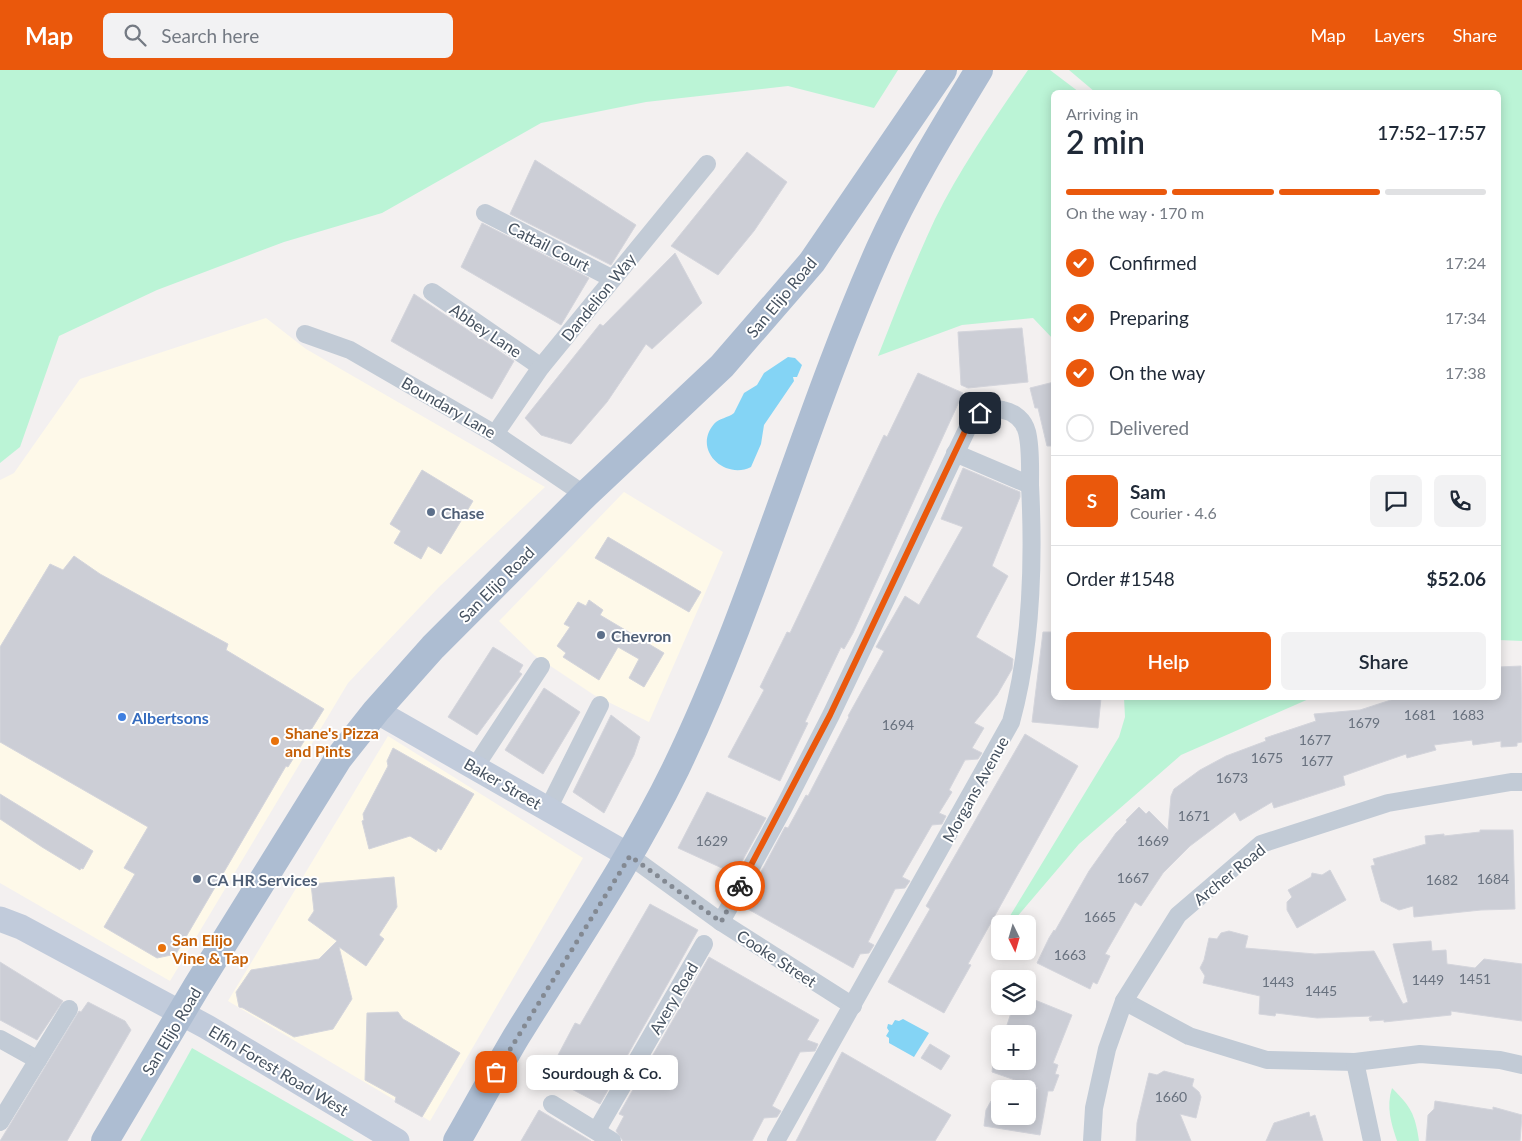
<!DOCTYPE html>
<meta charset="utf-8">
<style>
body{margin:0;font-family:Lato,sans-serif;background:#f2f2f3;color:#1f2937;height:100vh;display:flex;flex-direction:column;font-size:19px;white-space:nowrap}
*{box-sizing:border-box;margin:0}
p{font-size:16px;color:#747a83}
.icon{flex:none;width:28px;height:28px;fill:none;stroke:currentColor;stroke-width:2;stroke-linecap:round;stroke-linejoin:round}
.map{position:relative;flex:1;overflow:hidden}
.drawer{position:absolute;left:1051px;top:20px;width:450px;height:610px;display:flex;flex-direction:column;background:#fff;border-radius:8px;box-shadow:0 2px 12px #0003}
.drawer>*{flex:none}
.needle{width:32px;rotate:175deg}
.buttons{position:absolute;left:991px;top:845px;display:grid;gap:10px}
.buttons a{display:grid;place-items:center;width:45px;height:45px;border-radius:8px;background:#fff;box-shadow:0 2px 12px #0003;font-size:25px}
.pin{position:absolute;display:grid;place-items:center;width:42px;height:42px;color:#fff;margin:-21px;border-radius:10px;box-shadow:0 2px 8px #0006}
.courier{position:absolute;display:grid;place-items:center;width:50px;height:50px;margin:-25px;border:4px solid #ea580c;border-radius:50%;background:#fff;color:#222;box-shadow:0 1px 6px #0007}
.bubble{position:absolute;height:35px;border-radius:8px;background:#fff;box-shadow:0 2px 12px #0003;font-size:16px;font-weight:600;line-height:35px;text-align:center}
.summary em{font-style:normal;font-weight:600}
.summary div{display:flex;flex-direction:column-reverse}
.summary{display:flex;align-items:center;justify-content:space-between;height:85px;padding:0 15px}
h1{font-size:32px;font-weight:600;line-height:38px}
.bar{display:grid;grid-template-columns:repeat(4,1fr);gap:8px 5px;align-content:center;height:60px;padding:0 15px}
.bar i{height:6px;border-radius:4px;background:#e0e1e3}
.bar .current{background:#ea580c}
.bar p{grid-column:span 4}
.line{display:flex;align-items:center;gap:12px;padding:0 15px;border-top:1px solid #e0e1e3}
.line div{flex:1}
.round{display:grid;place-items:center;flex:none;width:52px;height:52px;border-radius:8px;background:#f2f2f3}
ol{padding:0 15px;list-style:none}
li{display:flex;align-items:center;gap:15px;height:55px}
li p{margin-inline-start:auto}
li .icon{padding:5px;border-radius:50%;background:#ea580c;color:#fff;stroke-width:4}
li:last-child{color:#747a83}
li i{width:28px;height:28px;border:2px solid #e0e1e3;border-radius:50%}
.cta{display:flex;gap:10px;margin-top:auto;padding:10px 15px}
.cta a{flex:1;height:58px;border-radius:8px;background:#ea580c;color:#fff;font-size:20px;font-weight:600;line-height:58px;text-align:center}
.cta a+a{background:#f2f2f3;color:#1f2937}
header{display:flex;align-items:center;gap:30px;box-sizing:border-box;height:70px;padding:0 25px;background:#ea580c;color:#fff}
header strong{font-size:24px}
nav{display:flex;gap:28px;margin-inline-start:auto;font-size:18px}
.search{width:350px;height:45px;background:#f2f2f3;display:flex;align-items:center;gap:12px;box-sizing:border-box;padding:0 18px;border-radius:8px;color:#747a83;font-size:19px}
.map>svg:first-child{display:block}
.commercial{fill:#fef9e9}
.green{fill:#bbf4d6}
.water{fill:#84d4f5}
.building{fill:#ccced6;stroke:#d4d5dc}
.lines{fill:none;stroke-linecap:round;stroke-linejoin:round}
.street{stroke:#c2cbd6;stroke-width:18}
.secondary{stroke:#c1cbdb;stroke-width:25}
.primary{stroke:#adbdd2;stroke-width:28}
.done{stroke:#838992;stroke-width:5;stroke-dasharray:0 9}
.route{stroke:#ea580c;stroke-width:6}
.service-dot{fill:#5c6f8a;stroke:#fff;stroke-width:2}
.shop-dot{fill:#3f7fe0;stroke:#fff;stroke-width:2}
.food-dot{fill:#e8710a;stroke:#fff;stroke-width:2}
.labels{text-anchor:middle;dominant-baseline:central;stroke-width:4;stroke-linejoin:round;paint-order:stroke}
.number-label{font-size:14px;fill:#68717e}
.street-label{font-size:16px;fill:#465260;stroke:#fff}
.service-label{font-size:16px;font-weight:bold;fill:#4e5e75;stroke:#fff;text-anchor:start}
.shop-label{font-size:16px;font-weight:bold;fill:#366cbe;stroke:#fff;text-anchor:start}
.food-label{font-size:16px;font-weight:bold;fill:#c56008;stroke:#fff;text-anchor:start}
</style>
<header>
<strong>Map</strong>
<div class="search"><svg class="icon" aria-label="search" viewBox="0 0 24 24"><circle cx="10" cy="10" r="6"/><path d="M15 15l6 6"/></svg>Search here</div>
<nav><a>Map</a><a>Layers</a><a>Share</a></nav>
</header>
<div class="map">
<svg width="1522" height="1071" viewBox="0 0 1522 1071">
<rect width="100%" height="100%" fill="#f3f0f0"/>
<g class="commercial">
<path d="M266,248L306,279L545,417L439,517L348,613L170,911L0,813V410L14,403L80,309Z"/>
<path d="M624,422L723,482L649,652L594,625L534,585L499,551Z"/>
<path d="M388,666L583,788L430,1051L228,931Z"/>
</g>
<g class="green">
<path d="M0,0H898L874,38L788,16L646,32L541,53L382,143L284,172L157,220L59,266L20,377L0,393Z"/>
<path d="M1028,0H1050L1079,22H1054V270L1033,248L962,255L878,286C896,240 914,194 935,149C961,97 995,48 1028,0Z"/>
<path d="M1069,0H1522V571L1499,570V22H1095Z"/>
<path d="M1124,628H1311L1181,685L1079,774L1011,854H1005L1119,667L1125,647Z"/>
<path d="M192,978L354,1071H140Z"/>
<path d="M1392,1018C1411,1037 1415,1044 1419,1071H1397C1391,1053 1386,1037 1392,1018Z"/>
</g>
<g class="water">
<path d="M788,287L795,288L802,295L797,307H793L794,311L764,355L761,374L751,397C725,410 692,380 714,354C719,348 728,348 734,343L744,323L757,315L764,303Z"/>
<path d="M903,949L929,963L914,987L889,973V968L886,966L889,961L887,958L888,954L892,955L895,950L899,951Z"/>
</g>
<g class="building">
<path d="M747,82L787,112L754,161L718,205L671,176Z"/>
<path d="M535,90L636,155L611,195L510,144Z"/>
<path d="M482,153L589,208L561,255L461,197Z"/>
<path d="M675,183L702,233L652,279L646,274L607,332L571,374L541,365L525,348L600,254L603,256Z"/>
<path d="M414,224L514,291L492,329L391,271Z"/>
<path d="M1022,258L1028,312L968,318L961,315L958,262Z"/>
<path d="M918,303L963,323L853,563L844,579L841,577L805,652L808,653L780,711L728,687L764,620L760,617L787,562L790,563L884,365L887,367Z"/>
<path d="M1054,312V376H1047L1038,338H1035L1030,318Z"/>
<path d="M963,398L1020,422V427L992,496L1008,506L976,567L1013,589L1012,599L997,625L974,653L984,658L972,678L982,683L978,689L965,690L949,720L952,722L939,743L946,746L942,754L932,755L902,807L910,811L905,818L895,819L868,872L874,875L869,883L860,884L853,898L746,838L758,814L755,813L785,757L788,758L806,725L808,726L849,647L848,646L884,581L876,577L905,526L919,535L963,457L941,449Z"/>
<path d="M422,400L473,431L441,484L428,476L421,489L394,473L401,461L390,454Z"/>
<path d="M608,467L701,522L689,542L595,488Z"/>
<path d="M74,486L100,504L228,574L226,580L324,639L288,697L286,696L176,884L157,888L104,857L135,804L124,798L148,757L0,672V577L50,494L63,500Z"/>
<path d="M589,530L603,540L600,545L664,583L644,617L629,608L639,589L618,577L599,610L563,587L566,583L557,576L570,557L564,554L578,532L586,536Z"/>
<path d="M1043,562H1054V628H1101L1098,658L1032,652Z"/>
<path d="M493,577L523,595L519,602L522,604L477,665L448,647Z"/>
<path d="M1521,596L1522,672L1517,673V676L1501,677V671L1473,675L1472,670L1434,675L1436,680L1407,688L1406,684L1374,695L1343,706L1345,715L1274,738L1272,732L1240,751L1235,742L1190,776L1163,803L1141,836L1135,832L1105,884L1110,886L1097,914L1093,912L1090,919L1037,893L1049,868L1054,860L1055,861L1089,801L1116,763L1127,752L1126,750L1139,737L1146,744L1149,741L1168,760L1171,726L1174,719L1200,700L1226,686L1266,671L1265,668L1316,651L1314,644L1360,640L1397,628H1499V597Z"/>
<path d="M544,618L580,642L543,704L505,680Z"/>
<path d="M611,645L640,667L634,685L604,743L573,722Z"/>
<path d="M1025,664L1078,696L968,894L971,895L944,943L888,912L930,839L926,836Z"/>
<path d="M393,678L474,724L441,780L438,778L436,782L410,766L369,779L362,751L364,750L363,744L388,696L387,691Z"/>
<path d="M707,722L766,748L735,804L678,778Z"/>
<path d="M0,724L93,781L83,799L81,798L80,800L42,777L0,749Z"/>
<path d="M1480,760H1513L1515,839L1481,840L1414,847L1413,836L1399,840L1381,831L1371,796L1375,795L1373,789L1426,774L1425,766L1444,764V766L1480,762Z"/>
<path d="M1330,800L1346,830L1297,858L1287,840V832L1292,827L1288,820L1311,807L1312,803L1322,805Z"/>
<path d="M394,807L397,837L379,865L384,869L366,896L339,877L352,929L333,959L294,967L243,938L239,937L236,922L251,900L319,889L337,871L308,850L314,841L311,814Z"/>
<path d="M650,834L698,860L600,1034L547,1006L575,953L580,955Z"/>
<path d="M1229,861L1248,866L1245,878L1315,884L1374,881L1403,934L1408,932L1393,874L1431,871L1432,881L1446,880L1447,894L1475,898L1484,889L1522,894V951L1451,941V945L1384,952V950L1370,951L1369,948L1372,946L1317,948L1276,943L1275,946L1259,944L1260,926L1203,913L1205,906L1200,898L1204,890L1209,868L1217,869L1221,863Z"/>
<path d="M709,887L819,950L807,970L818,974L815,981L800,982L772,1036L781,1041L777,1047L764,1048L752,1071H623L616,1061L624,1046L619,1044Z"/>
<path d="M0,892L63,931L37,970L0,950Z"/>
<path d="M1030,928L1072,945L1053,993L1058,995L1055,1004L1059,1005L1053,1021H1048L1040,1065L984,1056L986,1040L991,1031L1000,1029V1046H1028V1021L1038,1018L992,1002L995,978L998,979L1000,974V991H1028V964H1004L1013,937L1028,936Z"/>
<path d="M88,932L125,951L131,960L67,1071H0L79,941L81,942Z"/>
<path d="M398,942L403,949L460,983L422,1047L395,1032L396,1027L365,1010L367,943Z"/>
<path d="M930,974L950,986L941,1000L921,988Z"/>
<path d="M842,982L951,1045L935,1071H796Z"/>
<path d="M1164,1001L1194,1009L1192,1016L1199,1022L1201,1027L1196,1048L1180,1044L1191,1071H1136L1137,1053L1149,1003L1157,1005Z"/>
<path d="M1435,1031L1493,1040V1037L1522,1045L1520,1071H1426L1428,1045L1434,1039Z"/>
<path d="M539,1040L591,1071H521Z"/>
<path d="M1309,1042L1310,1047L1315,1045L1323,1071H1266L1274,1053Z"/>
</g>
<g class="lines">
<g class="street">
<path d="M485,143L613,209"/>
<path d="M432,222L541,297"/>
<path d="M305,264L350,280L495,364L585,425"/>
<path d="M495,364L541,297L707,94"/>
<path d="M955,383L1030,415"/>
<path d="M475,697L541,596"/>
<path d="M548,739L600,635"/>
<path d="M630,786L721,852L853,936"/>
<path d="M721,852L783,739L831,645L970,353C978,343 990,337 1003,340C1014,342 1024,350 1027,362C1031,378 1030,398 1030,415C1034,493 1032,576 1011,652L776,1071"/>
<path d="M1124,931L1189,966L1267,990L1355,992L1420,984L1500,990L1522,995"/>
<path d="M0,969L38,990"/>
<path d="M1355,992L1372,1071"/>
<path d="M552,1034L612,1071"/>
<path d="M0,1052L69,939"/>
<path d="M597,1060L704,874"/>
<path d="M1092,1071L1094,1038L1107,979L1124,931L1178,845L1261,774L1388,733L1511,712H1522"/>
</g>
<g class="secondary">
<path d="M376,641L630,786"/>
<path d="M0,849L21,857L207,957L397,1071"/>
</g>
<g class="primary">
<path d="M105,1071L197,916L338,689L376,641L433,577L585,425L722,296L812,192L943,0"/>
<path d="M457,1071C477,1036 496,1001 516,967C571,878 630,792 676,698C757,530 804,349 880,178C908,116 944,58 979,0"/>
</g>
</g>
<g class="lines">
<path class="done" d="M496,1002L630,786L721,852L740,816"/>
<path class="route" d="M740,816L830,645L966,359L980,343"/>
</g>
<g class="service-dot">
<circle cx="431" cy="442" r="5"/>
<circle cx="601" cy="565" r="5"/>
<circle cx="197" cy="809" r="5"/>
</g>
<circle class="shop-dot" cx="122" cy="647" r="5"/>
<g class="food-dot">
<circle cx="275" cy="671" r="5"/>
<circle cx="162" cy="878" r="5"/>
</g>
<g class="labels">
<g class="number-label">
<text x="1420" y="644">1681</text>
<text x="1468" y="644">1683</text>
<text x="1364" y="652">1679</text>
<text x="898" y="654">1694</text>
<text x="1315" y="669">1677</text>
<text x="1267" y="687">1675</text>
<text x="1317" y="690">1677</text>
<text x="1232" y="707">1673</text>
<text x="1194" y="745">1671</text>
<text x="712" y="770">1629</text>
<text x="1153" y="770">1669</text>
<text x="1133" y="807">1667</text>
<text x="1493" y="808">1684</text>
<text x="1442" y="809">1682</text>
<text x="1100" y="846">1665</text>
<text x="1070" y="884">1663</text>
<text x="1475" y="908">1451</text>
<text x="1428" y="909">1449</text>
<text x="1278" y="911">1443</text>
<text x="1321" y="920">1445</text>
<text x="1171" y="1026">1660</text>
</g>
<g class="street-label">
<text transform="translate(549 176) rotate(27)">Cattail Court</text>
<text transform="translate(598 227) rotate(-51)">Dandelion Way</text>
<text transform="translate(781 227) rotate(-50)">San Elijo Road</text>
<text transform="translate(486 260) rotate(34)">Abbey Lane</text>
<text transform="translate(449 337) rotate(30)">Boundary Lane</text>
<text transform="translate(496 514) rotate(-45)">San Elijo Road</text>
<text transform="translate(503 713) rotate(30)">Baker Street</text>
<text transform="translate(975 719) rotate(-61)">Morgans Avenue</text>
<text transform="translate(1229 804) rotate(-39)">Archer Road</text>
<text transform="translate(777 888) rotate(33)">Cooke Street</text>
<text transform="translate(673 928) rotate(-60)">Avery Road</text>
<text transform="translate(171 961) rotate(-59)">San Elijo Road</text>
<text transform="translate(279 1000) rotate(31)">Elfin Forest Road West</text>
</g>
<g class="service-label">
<text x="441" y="442">Chase</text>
<text x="611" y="565">Chevron</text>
<text x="207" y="809">CA HR Services</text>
</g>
<g class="shop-label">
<text x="132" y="647">Albertsons</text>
</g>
<g class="food-label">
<text x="285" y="662">Shane's Pizza<tspan x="285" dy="18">and Pints</tspan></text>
<text x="172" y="869">San Elijo<tspan x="172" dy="18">Vine &amp; Tap</tspan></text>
</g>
</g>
</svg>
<div class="buttons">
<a><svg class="needle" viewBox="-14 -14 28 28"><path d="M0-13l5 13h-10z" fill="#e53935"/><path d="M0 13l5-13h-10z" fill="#747a83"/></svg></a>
<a><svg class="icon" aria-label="layers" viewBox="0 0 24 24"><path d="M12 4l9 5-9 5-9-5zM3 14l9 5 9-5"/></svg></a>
<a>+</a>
<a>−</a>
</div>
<div class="pin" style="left:496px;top:1002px;background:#ea580c"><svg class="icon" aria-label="bag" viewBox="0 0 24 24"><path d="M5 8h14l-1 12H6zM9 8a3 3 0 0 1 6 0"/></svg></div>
<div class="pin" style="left:980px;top:343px;background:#1f2937"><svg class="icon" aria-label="home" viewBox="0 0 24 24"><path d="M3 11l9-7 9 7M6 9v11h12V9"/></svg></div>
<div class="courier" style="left:740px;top:816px"><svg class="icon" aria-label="bike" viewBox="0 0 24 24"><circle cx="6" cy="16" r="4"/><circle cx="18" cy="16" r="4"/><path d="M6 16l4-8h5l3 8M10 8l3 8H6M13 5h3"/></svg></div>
<div class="bubble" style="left:526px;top:985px;width:152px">Sourdough &amp; Co.</div>
<section class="drawer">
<div class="summary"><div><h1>2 min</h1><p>Arriving in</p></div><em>17:52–17:57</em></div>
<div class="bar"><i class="current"></i><i class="current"></i><i class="current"></i><i></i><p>On the way · 170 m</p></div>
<ol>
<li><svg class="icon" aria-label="check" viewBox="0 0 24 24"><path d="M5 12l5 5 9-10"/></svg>Confirmed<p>17:24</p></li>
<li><svg class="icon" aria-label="check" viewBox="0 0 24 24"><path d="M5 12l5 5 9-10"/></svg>Preparing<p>17:34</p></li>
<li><svg class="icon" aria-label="check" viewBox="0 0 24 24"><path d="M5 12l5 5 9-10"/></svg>On the way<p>17:38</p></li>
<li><i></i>Delivered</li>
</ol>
<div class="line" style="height:90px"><b class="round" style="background:#ea580c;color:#fff">S</b><div><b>Sam</b><p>Courier · 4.6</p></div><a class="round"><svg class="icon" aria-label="chat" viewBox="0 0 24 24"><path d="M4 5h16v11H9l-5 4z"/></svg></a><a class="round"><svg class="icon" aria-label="phone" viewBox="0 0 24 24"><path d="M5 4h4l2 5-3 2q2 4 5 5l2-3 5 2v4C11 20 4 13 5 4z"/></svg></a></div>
<div class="line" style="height:65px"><div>Order #1548</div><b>$52.06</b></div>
<div class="cta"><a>Help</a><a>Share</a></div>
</section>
</div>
